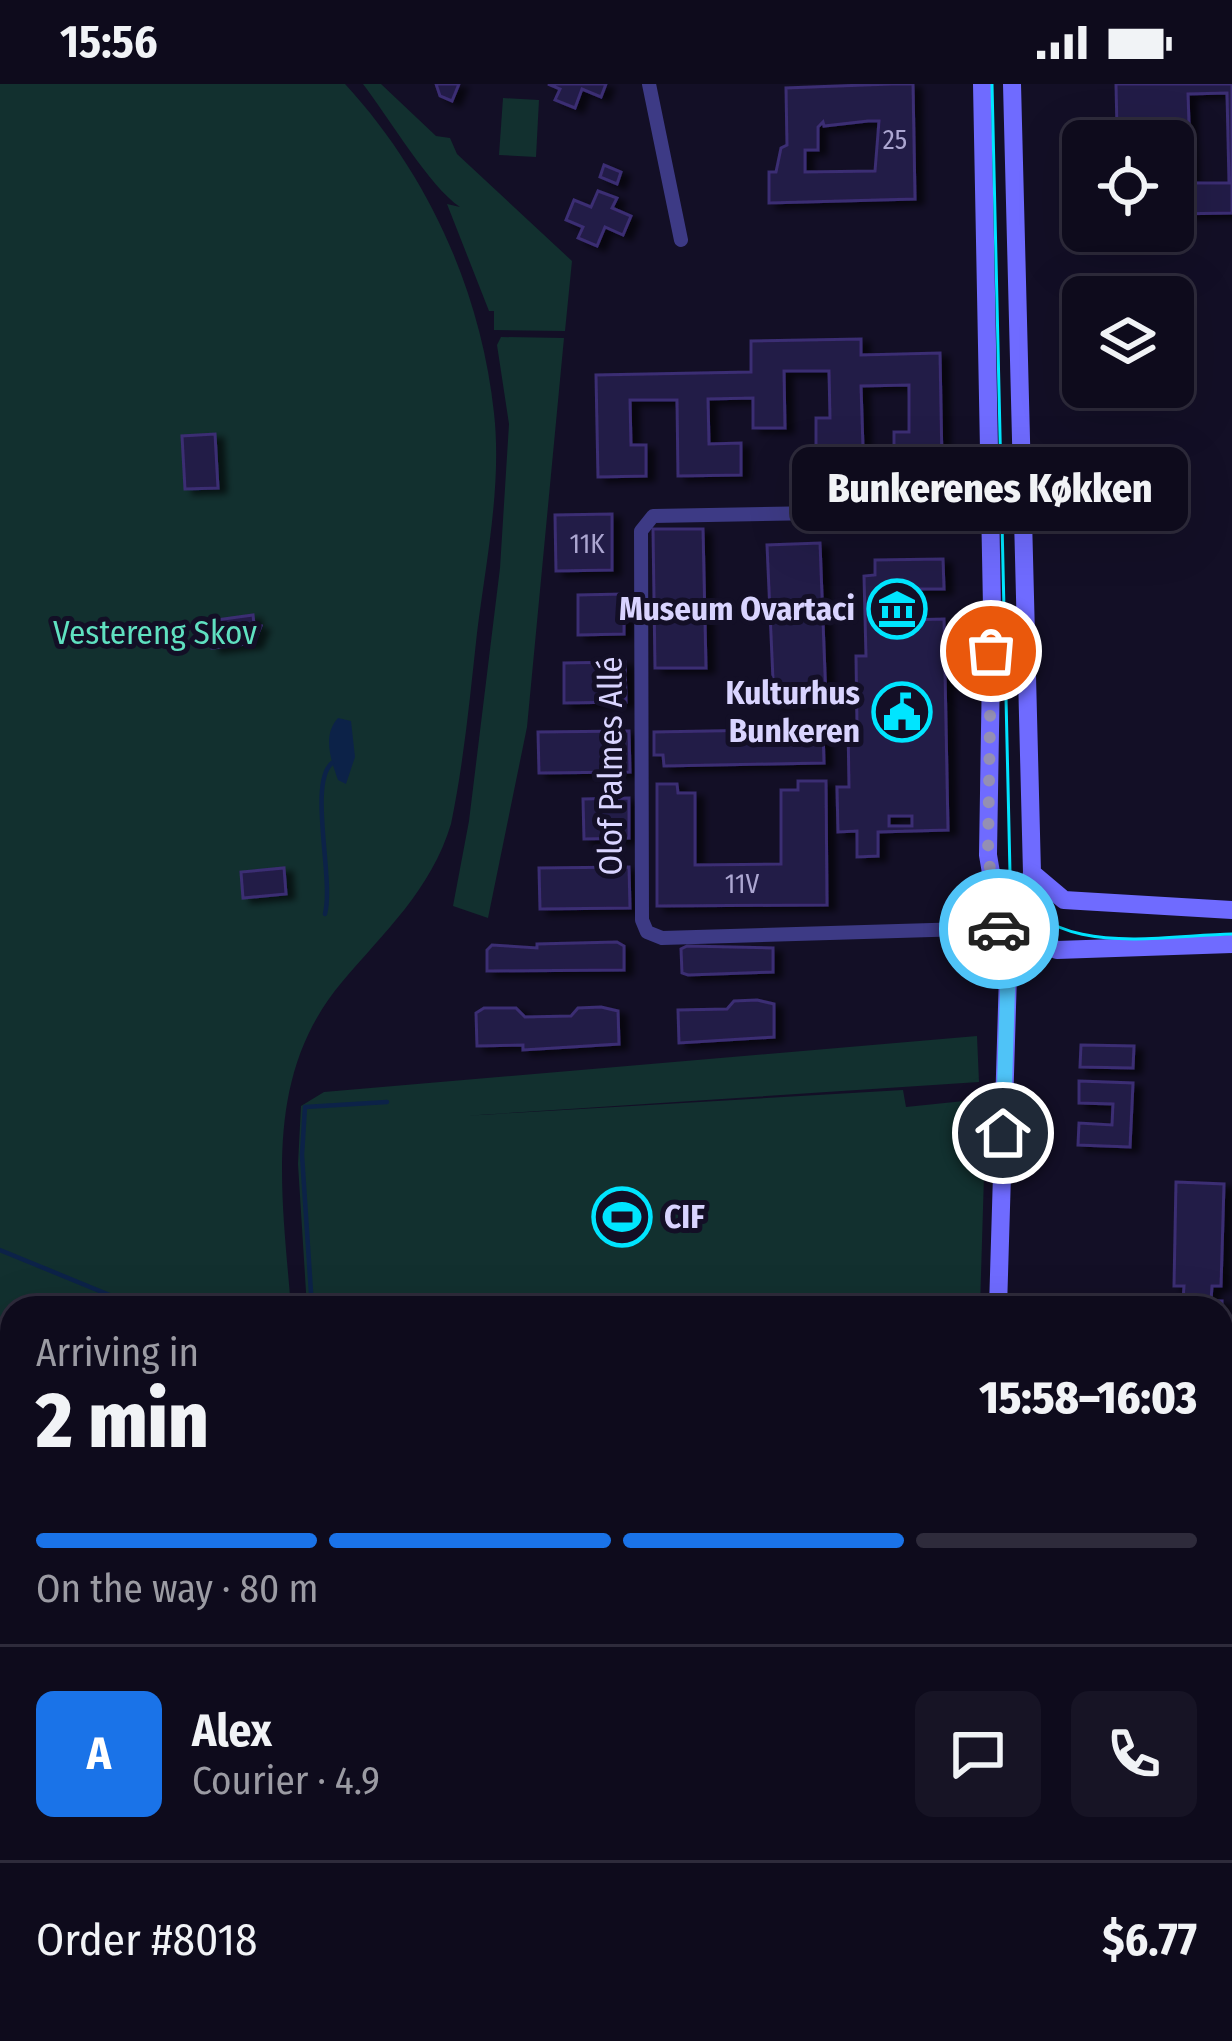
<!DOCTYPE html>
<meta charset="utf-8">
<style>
body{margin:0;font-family:"Fira Sans Condensed",sans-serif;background:#171425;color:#f1f3f6;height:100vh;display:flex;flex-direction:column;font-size:45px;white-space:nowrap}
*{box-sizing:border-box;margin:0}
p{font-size:39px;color:#9b9ba3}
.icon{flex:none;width:66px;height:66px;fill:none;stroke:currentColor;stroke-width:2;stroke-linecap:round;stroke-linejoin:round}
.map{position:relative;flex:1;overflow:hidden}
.drawer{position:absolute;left:0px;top:1212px;width:1233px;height:747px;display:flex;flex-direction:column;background:#0e0b1c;border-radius:36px 36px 0 0;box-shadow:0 12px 48px #0002,0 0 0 3px #2e2b3b}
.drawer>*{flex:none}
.buttons{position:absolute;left:1062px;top:36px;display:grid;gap:24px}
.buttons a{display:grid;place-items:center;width:132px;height:132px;border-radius:18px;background:#0e0b1c;box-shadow:0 12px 48px #0002,0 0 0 3px #2e2b3b;font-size:60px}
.pin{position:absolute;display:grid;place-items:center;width:102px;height:102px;color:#fff;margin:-51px;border:6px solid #fff;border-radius:50%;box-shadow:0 3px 12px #0007}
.courier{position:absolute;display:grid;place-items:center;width:120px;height:120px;margin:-60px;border:9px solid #4fc3f7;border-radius:50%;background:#fff;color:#222;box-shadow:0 3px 15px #0007}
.bubble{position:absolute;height:84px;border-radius:18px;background:#0e0b1c;box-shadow:0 12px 48px #0002,0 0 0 3px #2e2b3b;font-size:39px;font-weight:800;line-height:84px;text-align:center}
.head em{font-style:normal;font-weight:800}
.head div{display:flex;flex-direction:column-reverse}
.head{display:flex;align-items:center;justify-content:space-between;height:204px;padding:0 36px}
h1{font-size:78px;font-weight:800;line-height:90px}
.bar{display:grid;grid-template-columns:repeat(4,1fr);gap:18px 12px;align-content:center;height:144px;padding:0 36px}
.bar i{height:15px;border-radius:9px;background:#2e2b3b}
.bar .on{background:#1a73e8}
.bar p{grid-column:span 4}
.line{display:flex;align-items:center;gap:30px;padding:0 36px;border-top:3px solid #2e2b3b}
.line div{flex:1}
.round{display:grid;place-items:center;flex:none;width:126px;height:126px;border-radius:18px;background:#171425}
.status{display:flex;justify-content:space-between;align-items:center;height:84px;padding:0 60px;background:#0e0b1c;direction:ltr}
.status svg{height:33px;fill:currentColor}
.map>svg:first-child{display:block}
.green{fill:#12302f}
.water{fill:#0c2248}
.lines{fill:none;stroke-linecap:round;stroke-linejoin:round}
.stream{stroke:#0c2248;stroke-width:4.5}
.building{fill:#241b47;stroke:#3b2d73;stroke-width:3;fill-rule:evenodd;filter:url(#shadow)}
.street{stroke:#3d3a85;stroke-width:14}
.secondary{stroke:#6f6bff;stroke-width:18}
.tram{stroke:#00e5ff;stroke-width:3}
.done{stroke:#948fb3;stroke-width:12;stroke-dasharray:0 21.6}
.route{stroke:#4fc3f7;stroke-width:15}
.labels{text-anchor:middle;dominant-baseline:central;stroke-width:10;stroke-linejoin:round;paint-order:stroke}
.number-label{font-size:27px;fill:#aca6d1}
.poi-label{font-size:33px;font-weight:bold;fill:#d9d4ff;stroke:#130f26;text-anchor:end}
.park-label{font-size:33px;fill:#5fe0c0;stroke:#130f26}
.street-label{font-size:33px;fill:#d9d4ff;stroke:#130f26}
</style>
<div class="status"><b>15:56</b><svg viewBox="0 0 49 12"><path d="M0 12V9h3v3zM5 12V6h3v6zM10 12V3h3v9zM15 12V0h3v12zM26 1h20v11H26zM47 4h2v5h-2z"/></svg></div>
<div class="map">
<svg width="1232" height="1957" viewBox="0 0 1232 1957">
<defs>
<filter id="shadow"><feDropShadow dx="8" dy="4.5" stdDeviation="3" flood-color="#0009"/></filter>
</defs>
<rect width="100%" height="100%" fill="#130f26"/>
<g class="green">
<path d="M0,0H345C428,90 481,207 494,329C502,401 486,477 477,549C470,613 464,677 451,740C431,806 385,847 342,898C262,993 282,1109 291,1224H12V1947H255V1957H0Z"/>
<path d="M363,0H381L436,52L450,54L457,70L572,177L565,247L494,246V227H489L447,120L460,123C430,103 389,34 363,0Z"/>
<path d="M503,14L539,16L536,73L499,71Z"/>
<path d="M501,253L564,254L527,643L488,834L453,822L469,737L500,484L509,340L497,261Z"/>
<path d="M977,952L979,998L463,1032L903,1006L906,1023L964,1017L986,1025L980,1224H336L335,1218L334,1224H307L298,1080L301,1022L324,1008Z"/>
<path d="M313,1947H425L428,1957H315Z"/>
</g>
<path class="water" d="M338,634L351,637L355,673L346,700L338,696C331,676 322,651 338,634Z"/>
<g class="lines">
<g class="stream">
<path d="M325,830C334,794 308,699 332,679"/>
<path d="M0,1166L141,1224"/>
<path d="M312,1224L302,1071L305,1023L387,1018"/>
</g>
</g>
<g class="building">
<path d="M436,0H459L452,17L440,12Z"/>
<path d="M548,0H606L601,13L582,5L575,24L555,16L560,5Z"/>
<path d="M891,0H913L915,115L769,119V88H776L781,64L787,61L786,4ZM868,37H879L875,87L805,88V66H818V43L823,38L824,42Z"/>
<path d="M1116,0H1232V129L1173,130V57H1122V45H1117ZM1227,9L1229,99H1191L1188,10Z"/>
<path d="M604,81L621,88L617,100L600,93Z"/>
<path d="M598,107L617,114L612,124L631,132L623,151L605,143L597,162L578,154L583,143L566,136L574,116L591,123Z"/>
<path d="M861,255V271L940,269L942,379L894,380V348H909V301L861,302L863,364L816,365V334H830L829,287H784L785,344H753V314L708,315L709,360L741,359V391L678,392L677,316H630L631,361H646V392L598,393L596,291L751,288V257Z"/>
<path d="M215,350L218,404L185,405L182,352Z"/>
<path d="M865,392V406L794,412V403L817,402V393Z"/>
<path d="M612,430V486L556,487L555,431Z"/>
<path d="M653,445H703L706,584H655Z"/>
<path d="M820,459L826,616L774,618L767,461Z"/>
<path d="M943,475L944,505H903L904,536L944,535L948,746L878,748V772L857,773V747L838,748L837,703H849L848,641H857L856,572H866L864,492L875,491V476ZM889,732H912V742H889Z"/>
<path d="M624,510V550L578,551V511Z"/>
<path d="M253,531L254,541L261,542L254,559L212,564L209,537Z"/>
<path d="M625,578L626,618L564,619V579Z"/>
<path d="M823,645L824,679L664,682L663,671H654V648Z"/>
<path d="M629,647L630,688L539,689L538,648Z"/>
<path d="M798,697H826L827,821L657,822V700H677L678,709H695V781L781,780V706H798Z"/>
<path d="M629,714V754L584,755L583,715Z"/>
<path d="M629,783L630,824L540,825L539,784Z"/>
<path d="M284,784L286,810L243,814L241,788Z"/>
<path d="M617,858L624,862V886L487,887V866L492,861L537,864V860Z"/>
<path d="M687,862L773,864V888L688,891L682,889L681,865Z"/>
<path d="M757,916L774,920V953L679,959L678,926L727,925L734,917Z"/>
<path d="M601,923L618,927L619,960L523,966V961L477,962L476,929L484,924H516L525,933L571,932L578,924Z"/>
<path d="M1081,961L1134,962L1133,984L1080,983Z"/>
<path d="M1079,997L1133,999L1130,1063L1078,1061L1079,1039L1112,1041L1113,1020L1079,1019Z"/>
<path d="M1176,1098L1224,1100L1221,1202H1212L1211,1217H1222L1221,1248H1232V1352L1221,1351V1224H1172V1217H1183L1184,1202H1174Z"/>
<path d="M1221,1518L1232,1519L1229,1729H1221Z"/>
<path d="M1228,1869L1232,1957H1214V1950H1229V1923H1224Z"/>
<path d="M561,1947H706L708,1957H563Z"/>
<path d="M819,1947H851L853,1957H785Z"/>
<path d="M934,1947H988L990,1957H940Z"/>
<path d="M1107,1947H1128L1130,1957H1112Z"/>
</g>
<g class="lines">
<g class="street">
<path d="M649,0L681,156"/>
<path d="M990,426L653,432L641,447L642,836L647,848L662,854L966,845L998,840L1025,818"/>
<path d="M1221,1770L1232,1769"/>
<path d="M1221,1818L1232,1817"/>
</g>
<g class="secondary">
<path d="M982,0L992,523L988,771L1008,890"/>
<path d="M1012,0L1032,789L1064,816L1232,826"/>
<path d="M1008,844L1057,866L1232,860"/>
<path d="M998,1224L1008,890L1032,789"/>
<path d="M278,1947L279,1957"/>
</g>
<path class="tram" d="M992,0L1010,789C1038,879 1159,851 1232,850"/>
</g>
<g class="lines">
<path class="done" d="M991,567L988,771L999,845"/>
<path class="route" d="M999,845L1008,890L1003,1049"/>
</g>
<defs>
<symbol id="museum-ring" viewBox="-11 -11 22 22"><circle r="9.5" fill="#130f26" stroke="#00e5ff" stroke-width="1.5"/><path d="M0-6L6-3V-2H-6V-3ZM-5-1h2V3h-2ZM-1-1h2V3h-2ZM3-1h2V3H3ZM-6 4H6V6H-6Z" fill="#00e5ff"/></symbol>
<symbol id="civic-ring" viewBox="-11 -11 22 22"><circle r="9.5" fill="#130f26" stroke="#00e5ff" stroke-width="1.5"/><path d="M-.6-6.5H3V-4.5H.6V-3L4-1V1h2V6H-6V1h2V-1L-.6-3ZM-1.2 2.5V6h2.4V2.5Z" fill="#00e5ff"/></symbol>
<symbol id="stadium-ring" viewBox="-11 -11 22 22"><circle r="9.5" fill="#130f26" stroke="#00e5ff" stroke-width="1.5"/><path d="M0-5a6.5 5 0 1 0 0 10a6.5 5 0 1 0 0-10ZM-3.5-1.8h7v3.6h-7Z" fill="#00e5ff"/></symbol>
</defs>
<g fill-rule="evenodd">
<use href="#museum-ring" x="864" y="492" width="66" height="66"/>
<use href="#civic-ring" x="869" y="595" width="66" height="66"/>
<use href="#stadium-ring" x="589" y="1100" width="66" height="66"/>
</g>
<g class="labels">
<g class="number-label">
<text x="895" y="56">25</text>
<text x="587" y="460">11K</text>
<text x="742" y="800">11V</text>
</g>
<g class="poi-label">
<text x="855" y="525">Museum Ovartaci</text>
<text x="860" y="609">Kulturhus<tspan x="860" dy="38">Bunkeren</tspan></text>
<text x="664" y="1133" text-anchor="start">CIF</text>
</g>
<g class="park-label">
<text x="155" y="549">Vestereng Skov</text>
</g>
<g class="street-label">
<text transform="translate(611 682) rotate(-90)">Olof Palmes Allé</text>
</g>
</g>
</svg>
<div class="buttons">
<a><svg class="icon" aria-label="locate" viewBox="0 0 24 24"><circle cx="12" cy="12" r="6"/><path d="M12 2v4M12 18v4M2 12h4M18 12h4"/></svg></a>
<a><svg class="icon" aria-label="layers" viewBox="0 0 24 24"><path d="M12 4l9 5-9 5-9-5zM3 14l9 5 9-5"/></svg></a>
</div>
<div class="pin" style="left:991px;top:567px;background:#ea580c"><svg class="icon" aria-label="bag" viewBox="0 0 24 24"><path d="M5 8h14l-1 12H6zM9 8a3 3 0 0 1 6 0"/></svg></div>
<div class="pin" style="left:1003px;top:1049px;background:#1f2937"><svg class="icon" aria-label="home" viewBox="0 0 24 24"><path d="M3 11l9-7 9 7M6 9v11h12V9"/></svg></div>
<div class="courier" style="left:999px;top:845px"><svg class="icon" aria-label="car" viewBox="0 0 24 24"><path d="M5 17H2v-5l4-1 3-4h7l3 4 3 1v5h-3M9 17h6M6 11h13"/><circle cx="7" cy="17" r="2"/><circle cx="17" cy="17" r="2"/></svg></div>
<div class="bubble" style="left:792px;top:363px;width:396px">Bunkerenes Køkken</div>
<section class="drawer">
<div class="head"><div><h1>2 min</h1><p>Arriving in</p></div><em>15:58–16:03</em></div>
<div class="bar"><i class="on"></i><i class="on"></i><i class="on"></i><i></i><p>On the way · 80 m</p></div>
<div class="line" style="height:216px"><b class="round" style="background:#1a73e8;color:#fff">A</b><div><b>Alex</b><p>Courier · 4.9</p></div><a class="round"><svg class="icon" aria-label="chat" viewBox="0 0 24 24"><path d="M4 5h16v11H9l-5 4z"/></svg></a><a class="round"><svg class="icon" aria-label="phone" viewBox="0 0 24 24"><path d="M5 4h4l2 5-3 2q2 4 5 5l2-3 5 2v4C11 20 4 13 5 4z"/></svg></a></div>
<div class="line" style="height:156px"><div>Order #8018</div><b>$6.77</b></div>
</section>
</div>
